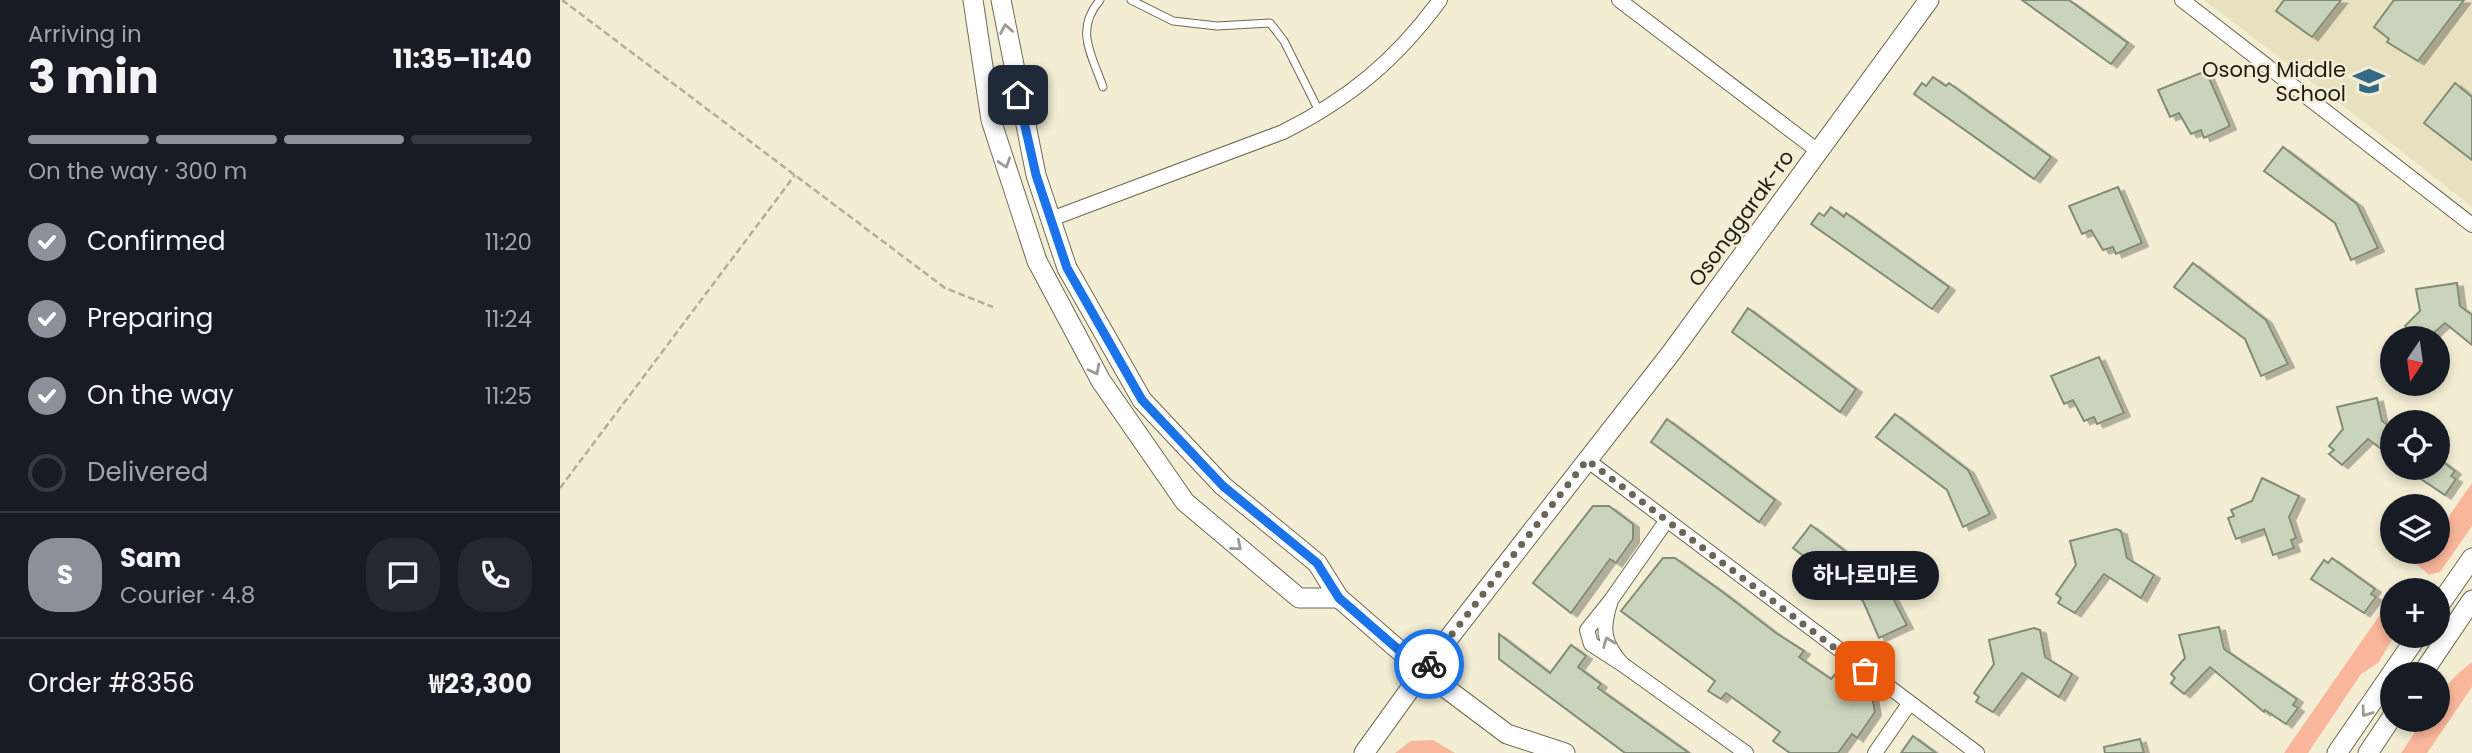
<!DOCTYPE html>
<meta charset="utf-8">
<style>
body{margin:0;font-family:Poppins,"Noto Sans KR",sans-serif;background:#242831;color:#f1f3f6;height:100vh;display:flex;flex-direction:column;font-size:26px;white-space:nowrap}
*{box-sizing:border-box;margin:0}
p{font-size:23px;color:#9ea1a6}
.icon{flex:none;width:38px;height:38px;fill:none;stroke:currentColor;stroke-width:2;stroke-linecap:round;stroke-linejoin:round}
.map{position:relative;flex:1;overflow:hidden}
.panel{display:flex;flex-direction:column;background:#171b24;width:560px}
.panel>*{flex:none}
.needle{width:46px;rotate:193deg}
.tools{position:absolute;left:1820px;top:326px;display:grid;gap:14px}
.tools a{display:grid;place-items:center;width:70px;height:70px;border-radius:50%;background:#171b24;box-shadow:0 4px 10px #0003;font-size:35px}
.pin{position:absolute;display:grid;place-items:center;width:60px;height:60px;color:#fff;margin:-30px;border-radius:14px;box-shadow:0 4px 10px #0006}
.courier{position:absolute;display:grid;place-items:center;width:70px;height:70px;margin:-35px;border:5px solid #1a73e8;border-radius:50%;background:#fff;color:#222;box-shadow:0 2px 9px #0007}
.bubble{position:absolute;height:49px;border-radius:24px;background:#171b24;box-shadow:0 4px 10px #0003;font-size:23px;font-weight:700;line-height:49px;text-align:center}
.headline em{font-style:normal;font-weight:700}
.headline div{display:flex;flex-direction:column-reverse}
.headline{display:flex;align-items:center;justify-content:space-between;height:119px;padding:0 28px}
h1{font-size:46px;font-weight:700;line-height:52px}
.bar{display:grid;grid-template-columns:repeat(4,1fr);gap:10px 7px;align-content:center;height:84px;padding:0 28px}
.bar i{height:9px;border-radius:5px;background:#363941}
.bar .selected{background:#8c9099}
.bar p{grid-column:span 4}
.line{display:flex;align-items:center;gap:18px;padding:0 28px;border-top:2px solid #363941}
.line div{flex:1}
.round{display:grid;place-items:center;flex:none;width:74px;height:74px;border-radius:28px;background:#242831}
ol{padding:0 28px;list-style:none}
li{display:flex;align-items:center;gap:21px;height:77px}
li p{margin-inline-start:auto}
li .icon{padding:7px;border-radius:50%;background:#8c9099;color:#fff;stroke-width:4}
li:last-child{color:#9ea1a6}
li i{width:38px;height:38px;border:4px solid #363941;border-radius:50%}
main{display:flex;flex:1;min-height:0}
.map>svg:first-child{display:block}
.built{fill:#e7e1bf}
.green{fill:#f9b69a}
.building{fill:#cad4bb;stroke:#838c76;stroke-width:2;filter:url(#shadow)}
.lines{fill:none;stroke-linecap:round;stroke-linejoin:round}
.lane-casing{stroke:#6e6a53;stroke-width:9}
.street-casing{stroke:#6e6a53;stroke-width:16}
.secondary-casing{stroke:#6e6a53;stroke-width:21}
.path{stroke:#b3af9a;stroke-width:2.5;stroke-dasharray:7 3.5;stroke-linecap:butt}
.lane{stroke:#fff;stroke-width:7}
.street{stroke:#fff;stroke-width:14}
.secondary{stroke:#fff;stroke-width:19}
.oneway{stroke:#9b9a95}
.done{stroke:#6a6657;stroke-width:7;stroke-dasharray:0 12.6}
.route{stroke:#1a73e8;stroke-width:9}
.labels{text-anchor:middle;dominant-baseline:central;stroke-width:5;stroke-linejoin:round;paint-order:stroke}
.poi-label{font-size:21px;fill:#201e14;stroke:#f2edd3;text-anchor:end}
.street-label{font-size:21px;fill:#201e14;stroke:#f2edd3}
</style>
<main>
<section class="panel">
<div class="headline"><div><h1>3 min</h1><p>Arriving in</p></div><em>11:35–11:40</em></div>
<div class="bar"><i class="selected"></i><i class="selected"></i><i class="selected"></i><i></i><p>On the way · 300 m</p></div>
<ol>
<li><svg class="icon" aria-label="check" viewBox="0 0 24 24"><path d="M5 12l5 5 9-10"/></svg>Confirmed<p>11:20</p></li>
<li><svg class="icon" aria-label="check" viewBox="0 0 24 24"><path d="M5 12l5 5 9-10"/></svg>Preparing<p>11:24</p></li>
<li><svg class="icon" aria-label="check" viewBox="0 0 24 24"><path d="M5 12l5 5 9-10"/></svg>On the way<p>11:25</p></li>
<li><i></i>Delivered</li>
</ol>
<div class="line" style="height:126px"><b class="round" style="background:#8c9099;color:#fff">S</b><div><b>Sam</b><p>Courier · 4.8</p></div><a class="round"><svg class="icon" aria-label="chat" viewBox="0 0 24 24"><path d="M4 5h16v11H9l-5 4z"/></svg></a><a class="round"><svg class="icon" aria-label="phone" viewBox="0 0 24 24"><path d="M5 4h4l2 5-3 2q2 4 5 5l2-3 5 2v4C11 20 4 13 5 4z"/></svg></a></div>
<div class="line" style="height:91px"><div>Order #8356</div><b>₩23,300</b></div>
</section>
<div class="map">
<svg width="1912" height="753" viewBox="0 0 1912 753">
<defs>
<filter id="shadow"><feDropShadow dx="6" dy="3.5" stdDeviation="0" flood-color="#0004"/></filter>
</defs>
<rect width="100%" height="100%" fill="#f2edd3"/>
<path class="built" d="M1644,0H1912V207L1825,138Z"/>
<g class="green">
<path d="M1912,483V526L1880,572L1869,575L1856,564L1864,551H1878V532Z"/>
<path d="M1826,606L1832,610V635H1835L1818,663L1801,674L1748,753H1724Z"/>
<path d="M1912,662V687L1867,753H1841L1864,719H1878C1878,690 1891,679 1912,662Z"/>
<path d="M873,740L895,753H835L851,741Z"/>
</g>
<g class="building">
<path d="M1462,0H1509L1568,43L1551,64Z"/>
<path d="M1724,0H1781L1752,37L1716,11Z"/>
<path d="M1834,0H1904L1858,61L1827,42L1829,39L1814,27Z"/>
<path d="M1646,71L1670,126L1644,138L1641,130L1631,134L1619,113L1610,117L1598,90Z"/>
<path d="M1373,77L1386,86L1389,83L1491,157L1474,179L1354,94L1362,83L1366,86Z"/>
<path d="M1895,83L1912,97V160L1864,123Z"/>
<path d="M1723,147L1797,204L1818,248L1791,260L1775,223L1704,171Z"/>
<path d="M1558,187L1582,243L1556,254L1553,247L1543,250L1531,230L1522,234L1509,206Z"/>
<path d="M1271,207L1284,217L1286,213L1389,287L1372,309L1251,224L1259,213L1264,216Z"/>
<path d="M1633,263L1706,320L1728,364L1701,376L1685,339L1614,287Z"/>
<path d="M1897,283L1900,306L1912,315V345L1885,323L1868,338H1855L1845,326L1860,311L1856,289Z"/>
<path d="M1188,308L1296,389L1280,412L1172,332Z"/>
<path d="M1539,357L1564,413L1537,424L1534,417L1524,421L1513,400L1504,404L1491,376Z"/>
<path d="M1817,398L1822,421L1832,428V457L1808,439L1782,465L1769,454L1774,450L1769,446L1783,429L1777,407Z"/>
<path d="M1335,414L1408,470L1430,514L1403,527L1387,490L1316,437Z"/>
<path d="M1107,419L1215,500L1199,522L1091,442Z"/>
<path d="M1878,458L1895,471L1891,476L1896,479L1885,495L1843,467H1878Z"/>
<path d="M1702,478L1739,496L1729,517L1736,538L1731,540L1734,548L1713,555L1704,529L1676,539L1668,518L1674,516L1671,510L1692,501Z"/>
<path d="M1033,506H1049L1073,524V539L1056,563L1050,559L1011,613L973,583Z"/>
<path d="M1251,525L1324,581L1347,625L1319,638L1303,601L1233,548Z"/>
<path d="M1556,529L1561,531L1567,558L1594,575L1581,598L1544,574L1515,613L1498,603L1501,598L1496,594L1516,565L1510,541Z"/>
<path d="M1103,558H1115L1164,593L1216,633L1244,651L1239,657L1271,679L1277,672L1312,696L1315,712L1297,738L1292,734L1278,753H1230L1213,741L1220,732L1166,693L1161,699L1148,691L1155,681L1061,611Z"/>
<path d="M1772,558L1815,589L1811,594L1816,597L1804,613L1751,579L1764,560L1768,563Z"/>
<path d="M1659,627L1664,649L1737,699L1733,705L1738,708L1726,724L1705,710L1704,712L1650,667L1624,694L1611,683L1615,678L1611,674L1625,658L1619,635Z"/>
<path d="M1474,628L1480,630L1485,657L1512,674L1499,697L1462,673L1433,712L1416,702L1419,697L1414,693L1434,664L1429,640Z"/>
<path d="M939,634L990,673L1011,645L1026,656L1018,667L1041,684L1038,688L1129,753H1065L939,659Z"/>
<path d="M1353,736L1376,753H1341Z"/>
<path d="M1580,739L1584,753H1545L1544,747Z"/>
</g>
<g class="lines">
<defs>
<g id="lane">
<path d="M540,0C514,30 532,55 543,87"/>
<path d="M571,0L613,21L657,26L710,23L724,41L760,113"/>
</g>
<g id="street">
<path d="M1059,0L1258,151"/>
<path d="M1622,0L1912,225"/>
<path d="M491,219L723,132C789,99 836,60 880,0"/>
<path d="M1027,460L1417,753"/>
<path d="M1051,600C1042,628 1042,641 1062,664L1031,644L1027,630L1051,600L1107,520"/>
<path d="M1062,664L1186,753"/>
<path d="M1315,753L1349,704"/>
</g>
<g id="secondary">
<path d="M413,0L431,120L477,261L541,381L625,502L739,598H779"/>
<path d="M441,0L476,175L507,268L582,400L663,486L757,563L779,598L863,671L947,734L1005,753"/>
<path d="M1878,607L1912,558"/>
<path d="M1862,674L1912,600"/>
<path d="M804,753L863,671L1111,353L1369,0"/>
<path d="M1777,753L1858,635"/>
<path d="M1808,753L1832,717"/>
</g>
</defs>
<use href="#lane" class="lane-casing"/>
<use href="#street" class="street-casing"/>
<use href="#secondary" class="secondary-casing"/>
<g class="path">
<path d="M2,0L385,288L433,307"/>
<path d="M0,488L235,175"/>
</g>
<use href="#lane" class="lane"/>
<use href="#street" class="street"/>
<use href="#secondary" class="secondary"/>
</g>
<defs><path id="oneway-chevron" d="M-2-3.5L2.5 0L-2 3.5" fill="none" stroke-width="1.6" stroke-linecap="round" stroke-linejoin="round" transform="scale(1.75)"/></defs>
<g class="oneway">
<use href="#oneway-chevron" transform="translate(446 29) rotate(-100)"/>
<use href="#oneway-chevron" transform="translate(445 163) rotate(72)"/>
<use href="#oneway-chevron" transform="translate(535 370) rotate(62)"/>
<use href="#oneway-chevron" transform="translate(677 546) rotate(40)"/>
<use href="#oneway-chevron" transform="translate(1048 642) rotate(-112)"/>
<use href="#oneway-chevron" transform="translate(1806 712) rotate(125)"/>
</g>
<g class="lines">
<path class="done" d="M869,664L1027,460L1305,671"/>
<path class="route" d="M458,95L476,175L507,268L582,400L663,486L757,563L779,598L863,671L869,664"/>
</g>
<defs>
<symbol id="school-bare" viewBox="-9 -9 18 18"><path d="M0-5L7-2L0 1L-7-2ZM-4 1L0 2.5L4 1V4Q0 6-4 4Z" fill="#356a86" stroke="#f2edd3" stroke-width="2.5" paint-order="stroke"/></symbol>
</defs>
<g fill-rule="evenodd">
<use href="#school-bare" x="1787" y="59" width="44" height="44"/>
</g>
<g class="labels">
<g class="poi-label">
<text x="1786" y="69">Osong Middle<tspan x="1786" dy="24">School</tspan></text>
</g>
<g class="street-label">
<text transform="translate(1181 218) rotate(-54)">Osonggarak-ro</text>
</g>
</g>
</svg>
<div class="tools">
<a><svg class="needle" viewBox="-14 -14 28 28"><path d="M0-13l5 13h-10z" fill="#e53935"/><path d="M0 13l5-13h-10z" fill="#9ea1a6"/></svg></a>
<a><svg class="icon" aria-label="locate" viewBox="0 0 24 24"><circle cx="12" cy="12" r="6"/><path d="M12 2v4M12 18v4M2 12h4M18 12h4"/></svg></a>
<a><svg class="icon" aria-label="layers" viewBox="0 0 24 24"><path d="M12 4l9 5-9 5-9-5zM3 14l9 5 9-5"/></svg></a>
<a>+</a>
<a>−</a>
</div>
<div class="pin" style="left:1305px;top:671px;background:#ea580c"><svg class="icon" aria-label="bag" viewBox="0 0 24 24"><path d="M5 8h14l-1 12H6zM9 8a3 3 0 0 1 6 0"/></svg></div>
<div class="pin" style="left:458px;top:95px;background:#1f2937"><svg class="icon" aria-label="home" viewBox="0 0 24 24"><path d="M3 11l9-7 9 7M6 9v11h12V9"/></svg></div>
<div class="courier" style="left:869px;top:664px"><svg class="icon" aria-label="bike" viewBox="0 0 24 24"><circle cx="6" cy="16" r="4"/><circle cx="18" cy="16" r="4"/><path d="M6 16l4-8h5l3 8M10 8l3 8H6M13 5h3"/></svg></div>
<div class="bubble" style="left:1232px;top:551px;width:147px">하나로마트</div>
</div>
</main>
